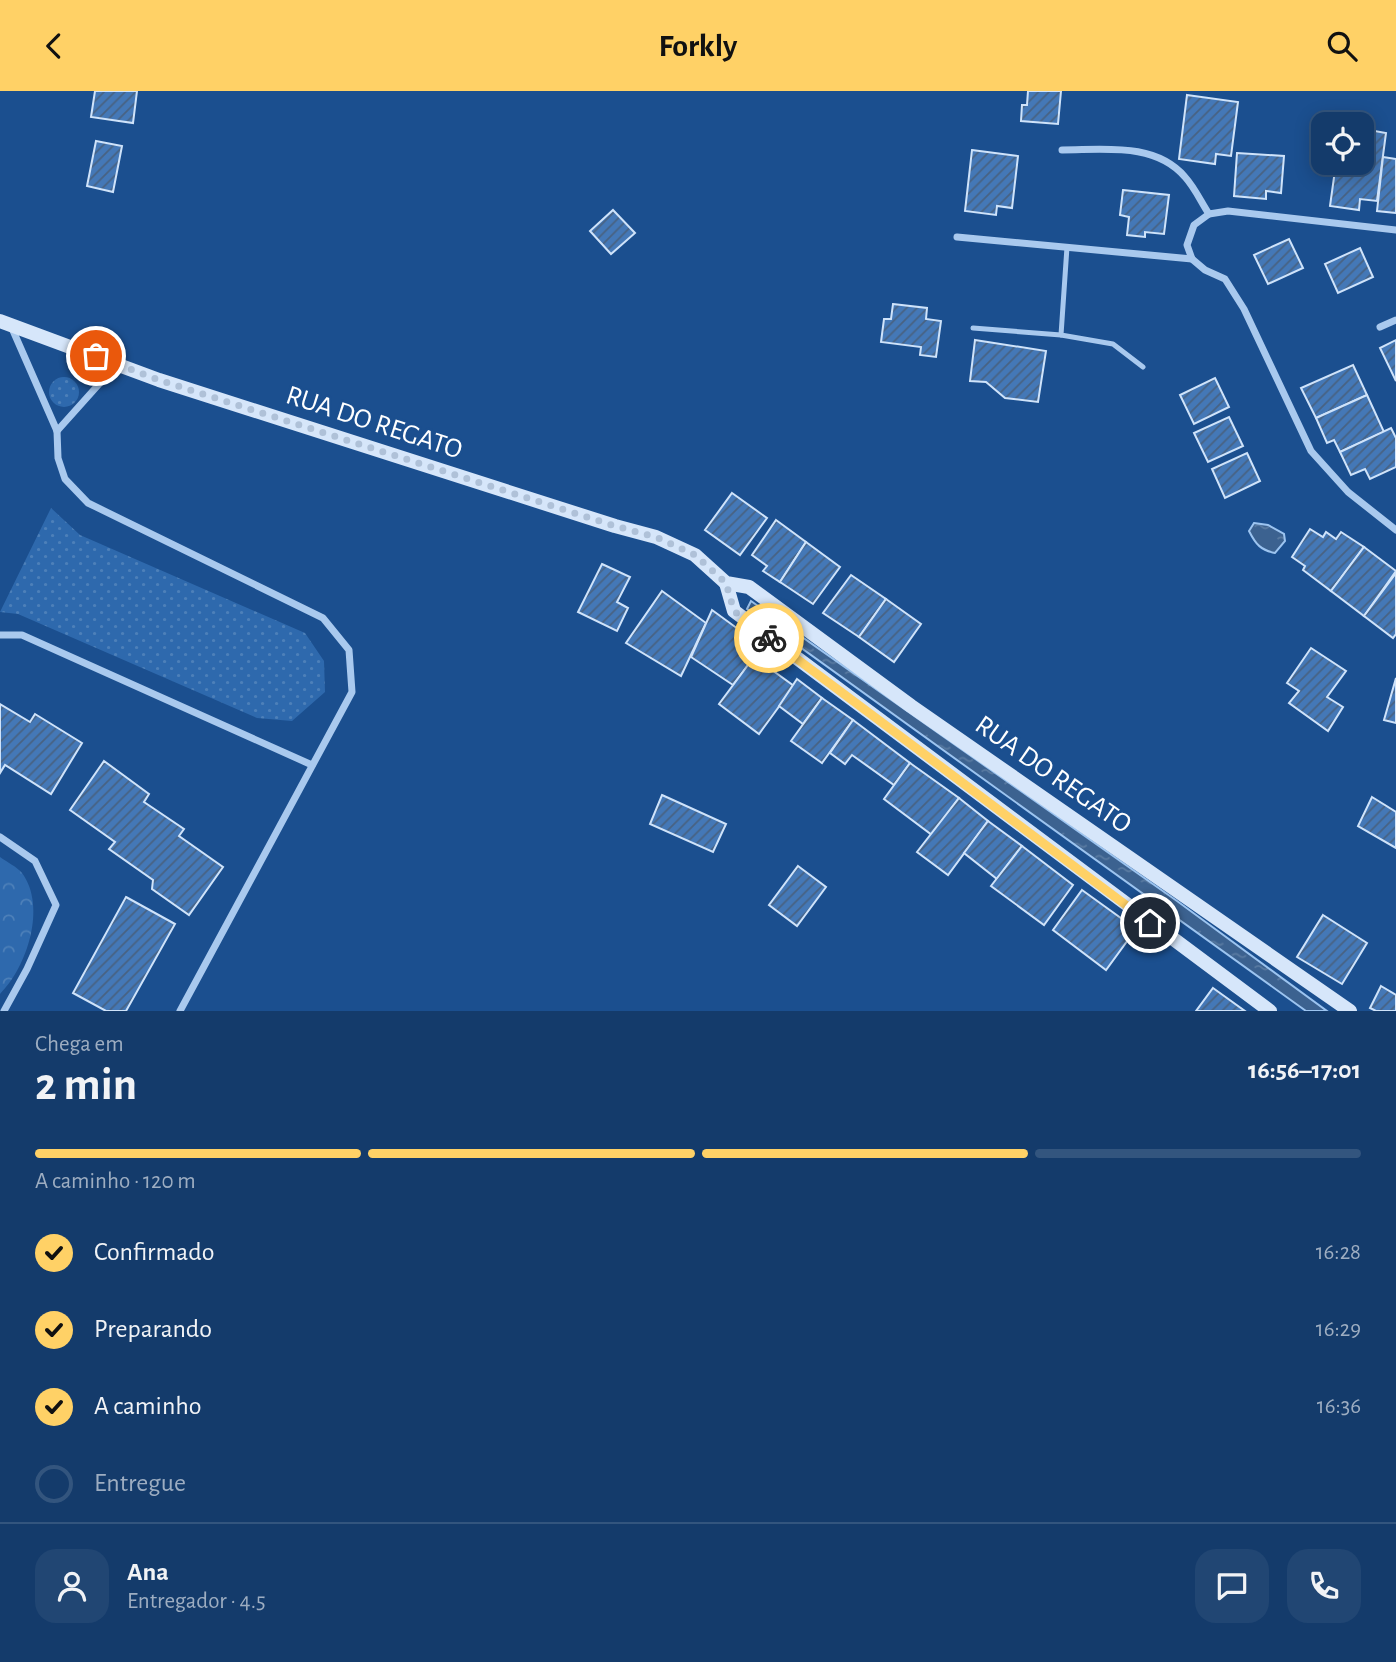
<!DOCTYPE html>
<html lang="pt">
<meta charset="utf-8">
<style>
body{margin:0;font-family:"Alegreya Sans",sans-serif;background:#214673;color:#f1f3f6;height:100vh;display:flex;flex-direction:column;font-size:26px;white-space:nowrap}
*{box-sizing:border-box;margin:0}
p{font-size:23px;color:#9dadc1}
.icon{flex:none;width:38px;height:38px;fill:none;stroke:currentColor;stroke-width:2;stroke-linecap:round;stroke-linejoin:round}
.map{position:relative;height:920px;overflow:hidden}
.panel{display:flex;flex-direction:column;background:#143b6b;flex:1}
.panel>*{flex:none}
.buttons{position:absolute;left:1311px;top:21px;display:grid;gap:14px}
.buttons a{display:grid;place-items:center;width:63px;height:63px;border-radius:14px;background:#143b6b;box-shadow:0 4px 18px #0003,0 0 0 2px #33557e;font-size:35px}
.pin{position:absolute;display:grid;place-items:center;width:60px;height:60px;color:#fff;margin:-30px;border:4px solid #fff;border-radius:50%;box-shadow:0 2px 7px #0007}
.courier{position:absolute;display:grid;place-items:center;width:70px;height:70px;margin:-35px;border:5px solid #ffd166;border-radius:50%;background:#fff;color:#222;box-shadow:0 2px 9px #0007}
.head em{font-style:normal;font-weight:700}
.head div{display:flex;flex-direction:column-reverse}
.head{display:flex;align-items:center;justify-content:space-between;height:119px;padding:0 35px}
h1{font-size:46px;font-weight:700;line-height:52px}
.bar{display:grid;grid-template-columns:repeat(4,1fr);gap:10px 7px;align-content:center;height:84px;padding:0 35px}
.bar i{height:9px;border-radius:5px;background:#33557e}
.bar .on{background:#ffd166}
.bar p{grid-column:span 4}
.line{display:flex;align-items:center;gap:18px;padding:0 35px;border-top:2px solid #33557e}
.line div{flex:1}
.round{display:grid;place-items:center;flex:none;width:74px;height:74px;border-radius:21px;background:#214673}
ol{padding:0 35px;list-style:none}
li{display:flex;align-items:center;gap:21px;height:77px}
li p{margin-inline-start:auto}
li .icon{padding:7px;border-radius:50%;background:#ffd166;color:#111;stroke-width:4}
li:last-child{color:#9dadc1}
li i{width:38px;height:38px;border:4px solid #33557e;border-radius:50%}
header{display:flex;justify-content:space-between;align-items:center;height:91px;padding:0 35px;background:#ffd166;color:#111;font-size:32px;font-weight:700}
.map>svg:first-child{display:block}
.grass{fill:url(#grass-dots)}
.forest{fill:url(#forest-crowns)}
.water{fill:url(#water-ripples);stroke:#9cc4f0;stroke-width:2}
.building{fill:url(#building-hatch);stroke:#cfe3fa;stroke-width:2}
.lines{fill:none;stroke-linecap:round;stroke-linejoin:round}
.lane{stroke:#a9c9ee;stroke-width:5}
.street{stroke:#a9c9ee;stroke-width:7}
.secondary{stroke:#d6e6fa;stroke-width:14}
.done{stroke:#afc1d8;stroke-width:7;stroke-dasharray:0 12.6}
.route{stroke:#ffd166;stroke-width:9}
.labels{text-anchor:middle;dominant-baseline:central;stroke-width:5;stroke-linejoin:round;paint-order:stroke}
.street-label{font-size:28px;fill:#fff;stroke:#1b4f8f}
</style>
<header><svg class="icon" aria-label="back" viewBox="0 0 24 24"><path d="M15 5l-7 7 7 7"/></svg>Forkly<svg class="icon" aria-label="search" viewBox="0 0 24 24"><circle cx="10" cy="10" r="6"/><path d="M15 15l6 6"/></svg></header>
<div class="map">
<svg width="1396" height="920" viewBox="0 0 1396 920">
<defs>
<pattern id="grass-dots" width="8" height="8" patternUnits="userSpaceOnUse" patternTransform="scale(1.75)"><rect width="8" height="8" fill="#2e69ad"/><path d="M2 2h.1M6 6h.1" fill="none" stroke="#4d80b9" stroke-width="1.8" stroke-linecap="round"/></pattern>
<pattern id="forest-crowns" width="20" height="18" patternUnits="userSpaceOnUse" patternTransform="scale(1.75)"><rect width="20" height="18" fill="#2e69ad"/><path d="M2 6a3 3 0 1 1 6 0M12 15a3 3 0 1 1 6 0" fill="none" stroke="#4d80b9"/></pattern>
<pattern id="water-ripples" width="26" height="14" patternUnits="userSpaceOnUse" patternTransform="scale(1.75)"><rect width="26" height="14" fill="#3c6290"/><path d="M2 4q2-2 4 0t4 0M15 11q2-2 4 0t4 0" fill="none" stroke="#597aa1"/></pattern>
<pattern id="building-hatch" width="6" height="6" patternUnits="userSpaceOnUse" patternTransform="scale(1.75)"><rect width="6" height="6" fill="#4478b7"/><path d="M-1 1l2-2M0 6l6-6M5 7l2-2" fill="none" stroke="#486282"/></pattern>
</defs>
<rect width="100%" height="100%" fill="#1b4f8f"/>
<g class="grass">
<circle cx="64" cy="301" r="15"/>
<path d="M51,417L80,444L305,542L324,570L325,601L292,630L257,627L18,523L0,521Z"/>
</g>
<path class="forest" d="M0,766C7,771 17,776 22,782C47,816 27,876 0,903Z"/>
<g class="water">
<path d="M1254,432L1268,434L1284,443L1285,450L1275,462C1261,459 1256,454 1249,440Z"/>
<path d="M751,510L1177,810L1327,920H1306L747,518Z"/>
</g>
<g class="building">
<path d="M95,0H137L133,32L91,26Z"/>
<path d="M1028,0H1061L1058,33L1021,30L1022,14H1027Z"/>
<path d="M1187,4L1238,11L1231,65L1216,63L1215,73L1179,68Z"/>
<path d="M1369,39L1386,42L1377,110L1360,108L1359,119L1330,115L1336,72H1362V67L1365,68Z"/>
<path d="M96,50L122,55L113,101L87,95Z"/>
<path d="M972,59L1018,65L1012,117L997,115L996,124L965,120Z"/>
<path d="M1237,62L1284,65L1281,102L1266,100V108L1234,105Z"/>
<path d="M1383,66L1396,68V122L1377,120Z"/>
<path d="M1123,99L1169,104L1164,143L1145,141V146L1127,144L1129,126L1120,124Z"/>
<path d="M613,119L635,142L611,163L590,140Z"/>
<path d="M1289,148L1303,177L1268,193L1254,164Z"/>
<path d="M1360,157L1373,186L1338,202L1325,173Z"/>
<path d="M893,213L927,217L926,228L941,230L936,266L920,264L921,256L881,251L884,228H891Z"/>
<path d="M975,249L1046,260L1038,311L1005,307L986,291L970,290Z"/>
<path d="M1396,249V290L1380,257Z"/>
<path d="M1353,274L1367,304L1316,327L1301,297Z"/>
<path d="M1215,287L1229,316L1194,333L1180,304Z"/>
<path d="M1367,304L1384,341L1340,361L1334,349L1327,352L1316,327Z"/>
<path d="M1229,326L1243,355L1208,371L1194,342Z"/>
<path d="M1391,337L1396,347V376L1370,388L1365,378L1351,384L1340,361Z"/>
<path d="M1247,362L1260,390L1225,407L1212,378Z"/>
<path d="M732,402L767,427L740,464L705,439Z"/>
<path d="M776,429L806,451L780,491L763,480L767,475L752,464Z"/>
<path d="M1310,438L1323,446L1326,441L1336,448L1341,441L1364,456L1331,500L1303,479L1305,475L1292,466Z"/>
<path d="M806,451L840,476L813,513L780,491Z"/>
<path d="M1364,456L1396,480L1364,525L1331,500Z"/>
<path d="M602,473L630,486L617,511L628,517L617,540L578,521Z"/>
<path d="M1396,482V543L1393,547L1364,525Z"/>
<path d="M851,484L886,508L859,546L823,522Z"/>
<path d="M662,500L706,532L681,585L626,552Z"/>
<path d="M886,508L921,533L894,571L859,546Z"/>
<path d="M712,519L760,554L754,566L733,594L691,566Z"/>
<path d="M1311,557L1346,580L1327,606L1343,616L1328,640L1289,612L1299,600L1287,592Z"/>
<path d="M754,566L794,595L759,643L719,613Z"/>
<path d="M1396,587V632L1384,629Z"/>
<path d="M797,588L822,607L803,633L779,615Z"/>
<path d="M822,607L853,629L822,672L791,650Z"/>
<path d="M0,613L30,631L35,623L82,652L51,703L5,674L0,682Z"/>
<path d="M853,629L910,672L894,694L852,664L845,673L830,662Z"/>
<path d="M104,670L149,703L144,711L184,738L179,745L223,776L189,824L152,798L153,789L109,758L115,751L70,719Z"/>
<path d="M910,672L959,707L932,744L884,708Z"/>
<path d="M662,704L726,733L713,761L650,733Z"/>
<path d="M1372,706L1396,721V757L1358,735Z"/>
<path d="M959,707L988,730L948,784L917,761Z"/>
<path d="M988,730L1022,755L997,788L964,762Z"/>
<path d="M1022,755L1073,794L1044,834L991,795Z"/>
<path d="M798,775L826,796L797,835L769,814Z"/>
<path d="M1082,799L1136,838L1106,879L1053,839Z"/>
<path d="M126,806L175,833L126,920H106L73,902Z"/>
<path d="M1323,824L1367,852L1342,893L1297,866Z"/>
<path d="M1381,895L1396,904V920H1376L1370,917Z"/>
<path d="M1213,897L1245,920H1196Z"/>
</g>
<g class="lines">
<g class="lane">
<path d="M1067,156L1061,244L1113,253L1143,276"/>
<path d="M973,237L1061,244"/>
</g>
<g class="street">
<path d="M1062,59C1104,59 1155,51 1185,86C1195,97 1201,111 1209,123"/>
<path d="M1396,139L1228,120L1209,123L1194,134L1187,154L1192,168L1205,179L1225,188L1244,218L1311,360L1348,401L1396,439"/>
<path d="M957,146L1192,168"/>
<path d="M11,235L57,340L58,367L65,388L88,412L323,527L349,559L352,601L180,920"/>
<path d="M1380,236L1396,229"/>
<path d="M57,340L117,273"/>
<path d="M0,544H22L312,674"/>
<path d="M0,746L35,770L56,814L27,878L4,920"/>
</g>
<g class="secondary">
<path d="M0,230L159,289L615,435L656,446L695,464L726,492L749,496L911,615L1350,920"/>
<path d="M726,492L734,520L1270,920"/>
</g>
</g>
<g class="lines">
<path class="done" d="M96,265L159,289L615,435L656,446L695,464L726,492L734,520L769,547"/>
<path class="route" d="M769,547L1150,832"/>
</g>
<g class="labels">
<g class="street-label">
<text transform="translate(374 332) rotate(18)">RUA DO REGATO</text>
<text transform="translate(1053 684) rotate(35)">RUA DO REGATO</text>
</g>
</g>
</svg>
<div class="buttons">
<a><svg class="icon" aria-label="locate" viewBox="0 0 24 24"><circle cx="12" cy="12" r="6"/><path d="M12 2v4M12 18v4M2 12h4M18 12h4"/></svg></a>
</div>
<div class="pin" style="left:96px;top:265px;background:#ea580c"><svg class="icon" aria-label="bag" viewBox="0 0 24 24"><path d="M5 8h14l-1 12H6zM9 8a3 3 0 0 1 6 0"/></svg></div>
<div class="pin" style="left:1150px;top:832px;background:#1f2937"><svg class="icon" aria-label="home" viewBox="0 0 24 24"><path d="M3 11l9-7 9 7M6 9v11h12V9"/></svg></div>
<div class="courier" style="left:769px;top:547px"><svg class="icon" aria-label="bike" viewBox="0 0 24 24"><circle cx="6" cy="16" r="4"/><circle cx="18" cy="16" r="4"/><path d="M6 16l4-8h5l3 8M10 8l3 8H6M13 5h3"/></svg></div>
</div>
<section class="panel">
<div class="head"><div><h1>2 min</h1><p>Chega em</p></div><em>16:56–17:01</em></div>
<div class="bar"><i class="on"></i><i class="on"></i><i class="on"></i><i></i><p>A caminho · 120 m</p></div>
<ol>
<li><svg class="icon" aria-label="check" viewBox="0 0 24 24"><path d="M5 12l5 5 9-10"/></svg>Confirmado<p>16:28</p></li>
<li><svg class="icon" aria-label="check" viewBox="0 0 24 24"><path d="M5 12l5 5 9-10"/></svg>Preparando<p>16:29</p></li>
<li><svg class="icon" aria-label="check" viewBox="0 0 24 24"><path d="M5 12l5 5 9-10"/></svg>A caminho<p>16:36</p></li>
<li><i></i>Entregue</li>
</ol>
<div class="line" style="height:126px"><a class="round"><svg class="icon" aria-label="person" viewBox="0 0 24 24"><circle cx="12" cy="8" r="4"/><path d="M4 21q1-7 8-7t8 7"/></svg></a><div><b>Ana</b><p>Entregador · 4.5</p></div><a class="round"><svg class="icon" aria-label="chat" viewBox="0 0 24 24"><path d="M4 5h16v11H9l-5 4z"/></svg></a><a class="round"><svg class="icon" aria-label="phone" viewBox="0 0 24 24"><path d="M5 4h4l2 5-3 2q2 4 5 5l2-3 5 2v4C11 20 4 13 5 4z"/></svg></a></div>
</section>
